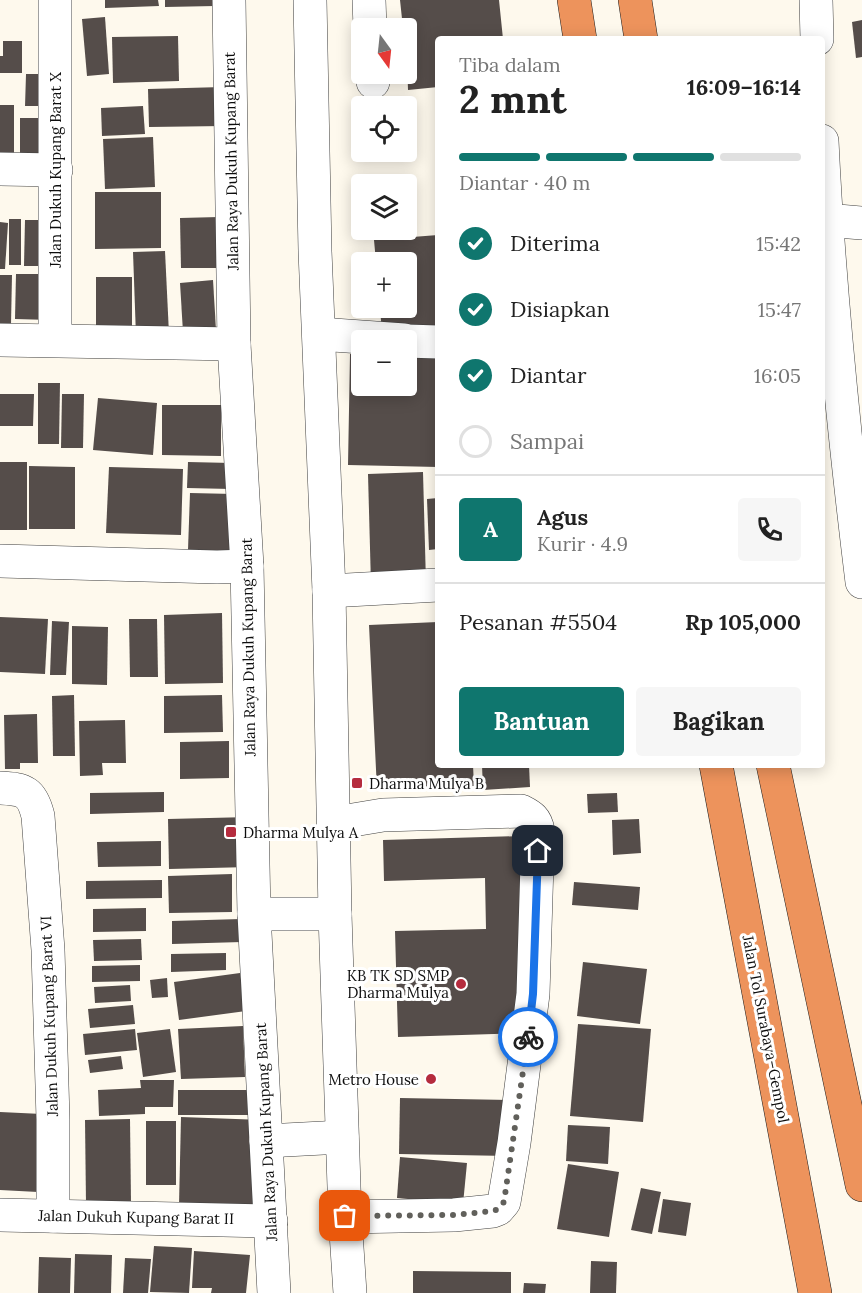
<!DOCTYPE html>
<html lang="id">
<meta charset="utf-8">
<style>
body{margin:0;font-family:Lora,serif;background:#f6f6f6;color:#222;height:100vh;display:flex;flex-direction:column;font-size:22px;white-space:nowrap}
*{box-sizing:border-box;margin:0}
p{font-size:20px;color:#767676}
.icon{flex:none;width:33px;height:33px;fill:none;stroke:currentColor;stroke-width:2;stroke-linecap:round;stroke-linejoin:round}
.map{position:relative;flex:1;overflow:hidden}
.side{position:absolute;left:435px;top:36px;width:390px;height:732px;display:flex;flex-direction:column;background:#fff;border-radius:6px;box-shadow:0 3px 15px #0003}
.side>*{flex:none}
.needle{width:39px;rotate:165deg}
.controls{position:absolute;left:351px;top:18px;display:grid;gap:12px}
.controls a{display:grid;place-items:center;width:66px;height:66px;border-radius:6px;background:#fff;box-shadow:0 3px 15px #0003;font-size:30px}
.pin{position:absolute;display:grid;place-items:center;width:51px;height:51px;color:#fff;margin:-26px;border-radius:12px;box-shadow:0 3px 9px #0006}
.courier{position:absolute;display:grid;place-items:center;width:60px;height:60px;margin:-30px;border:4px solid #1a73e8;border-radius:50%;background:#fff;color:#222;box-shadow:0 2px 8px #0007}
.headline em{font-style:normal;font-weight:700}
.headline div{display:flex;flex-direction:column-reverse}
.headline{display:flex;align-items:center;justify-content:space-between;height:102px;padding:0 24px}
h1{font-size:39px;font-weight:700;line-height:45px}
.bar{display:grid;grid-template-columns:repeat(4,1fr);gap:9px 6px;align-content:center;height:72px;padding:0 24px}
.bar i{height:8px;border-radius:4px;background:#e0e0e0}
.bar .selected{background:#0f766e}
.bar p{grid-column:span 4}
.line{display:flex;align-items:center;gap:15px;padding:0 24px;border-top:2px solid #e0e0e0}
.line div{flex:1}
.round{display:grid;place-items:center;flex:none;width:63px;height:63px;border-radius:6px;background:#f6f6f6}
ol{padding:0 24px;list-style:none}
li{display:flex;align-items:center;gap:18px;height:66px}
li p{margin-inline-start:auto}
li .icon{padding:6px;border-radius:50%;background:#0f766e;color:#fff;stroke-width:4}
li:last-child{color:#767676}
li i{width:33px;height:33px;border:3px solid #e0e0e0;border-radius:50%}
.action{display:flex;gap:12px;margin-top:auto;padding:12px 24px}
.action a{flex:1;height:69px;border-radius:6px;background:#0f766e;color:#fff;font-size:24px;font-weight:700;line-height:69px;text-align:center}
.action a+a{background:#f6f6f6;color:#222}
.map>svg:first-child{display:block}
.building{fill:#554d4a}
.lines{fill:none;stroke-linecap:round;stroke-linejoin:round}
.minor-casing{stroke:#404040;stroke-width:34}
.highway-casing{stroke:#1e1e1e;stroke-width:34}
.minor{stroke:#fff;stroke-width:33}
.highway{stroke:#ed935c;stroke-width:33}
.done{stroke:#61605b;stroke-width:6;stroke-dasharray:0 10.8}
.route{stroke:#1a73e8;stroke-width:8}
.poi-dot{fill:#b52c3e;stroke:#fff;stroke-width:2}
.labels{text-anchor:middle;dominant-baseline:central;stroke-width:6;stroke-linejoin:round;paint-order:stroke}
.street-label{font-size:15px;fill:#0d0d0d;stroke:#fff}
.poi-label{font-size:15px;fill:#0d0d0d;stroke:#fff;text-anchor:start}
</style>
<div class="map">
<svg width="862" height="1293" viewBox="0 0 862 1293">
<rect width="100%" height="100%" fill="#fef9ed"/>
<g class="building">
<path d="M105,0H158L159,6L105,8Z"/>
<path d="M165,0H215V6L165,7Z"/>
<path d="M400,0H499L503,39H438V87L408,90L406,28H403Z"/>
<path d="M105,17L109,74L87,76L82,19Z"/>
<path d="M862,20V57L856,58L852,22Z"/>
<path d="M178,36L179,81L113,83L112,37Z"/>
<path d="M3,41H22V73H0V56H3Z"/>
<path d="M26,74H53V106H25Z"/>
<path d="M223,87L224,126L149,127L148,89Z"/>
<rect x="0" y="105" width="14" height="61"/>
<path d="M143,106L145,134L102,136L101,108Z"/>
<rect x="20" y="118" width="33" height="36"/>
<path d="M153,137L155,187L105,189L103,139Z"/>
<path d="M95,192H161V248L95,249Z"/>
<path d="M219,217L220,268H181L180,218Z"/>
<rect x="9" y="219" width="12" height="46"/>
<path d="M25,220H50V266H24Z"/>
<path d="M0,222L8,223L5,269H0Z"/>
<path d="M438,235V329L382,334L380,308H406V262H376L374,240Z"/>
<path d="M165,251L169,334L136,336L133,252Z"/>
<path d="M16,274H50V320L15,319Z"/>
<path d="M0,275H12L11,324H0Z"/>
<rect x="96" y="277" width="36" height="55"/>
<path d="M213,280L216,330L183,332L180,283Z"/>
<path d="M350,354L362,355V386H406V355L438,356V467L348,465Z"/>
<path d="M38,383H60L59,444H38Z"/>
<path d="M0,394H34L33,426H0Z"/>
<path d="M62,394H84L83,448H61Z"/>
<path d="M98,398L157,403L153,455L93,450Z"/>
<path d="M162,405H221V456L162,455Z"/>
<rect x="0" y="462" width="27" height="68"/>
<path d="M188,462L232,463L231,489L187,488Z"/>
<path d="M29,466L75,467V529H29Z"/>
<path d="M109,467L183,469L181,535L106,533Z"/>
<path d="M423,472L426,583L371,585L368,474Z"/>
<path d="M190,493L234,494L233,551L188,550Z"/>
<path d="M438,498V549L429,550L427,499Z"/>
<path d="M222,613L223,683L165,684L164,615Z"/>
<path d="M0,617L48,619L45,674L0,672Z"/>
<path d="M129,619H157L158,677H130Z"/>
<path d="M52,621L69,622L66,675H50Z"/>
<path d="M438,622V765H473L474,786L377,790L369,625Z"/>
<path d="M72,626L108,627L107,685L72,684Z"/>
<path d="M74,695L75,756H53L52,696Z"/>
<path d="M222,695L223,732L164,733V696Z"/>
<path d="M37,714L38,763H20V769H5L4,715Z"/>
<path d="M125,720L126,763H102L103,775L80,776L79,721Z"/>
<path d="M229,741V778L180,779V742Z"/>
<path d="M482,765H529L530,787L483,790Z"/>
<path d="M164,792V812L90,814V793Z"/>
<path d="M617,793L618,812L588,813L587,794Z"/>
<path d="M250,817V867L169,869L168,819Z"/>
<path d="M639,819L641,853L613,855L612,820Z"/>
<path d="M522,836L527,1033L398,1037L395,931L486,929L485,878L384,881L383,840Z"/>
<path d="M161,841V866L98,867L97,842Z"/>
<path d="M232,874V912L169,913L168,876Z"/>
<path d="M162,880V898L86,899V881Z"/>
<path d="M574,882L640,887L638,910L572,905Z"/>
<path d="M146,908V931L93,932V909Z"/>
<path d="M241,919L242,942L172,944V921Z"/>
<path d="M141,939L142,960L94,961L93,940Z"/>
<path d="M226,953V970L171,972V954Z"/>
<path d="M583,962L647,969L640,1024L577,1016Z"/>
<path d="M140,965V981L92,982V966Z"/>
<path d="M240,973L246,1011L179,1020L174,982Z"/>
<path d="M167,978L168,997L152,998L150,980Z"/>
<path d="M130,985L131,1001L95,1003L94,987Z"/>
<path d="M133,1005L135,1024L90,1028L88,1009Z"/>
<path d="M578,1024L651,1029L643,1122L570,1116Z"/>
<path d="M243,1026L245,1077L181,1079L178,1029Z"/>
<path d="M135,1029L137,1050L85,1055L83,1034Z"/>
<path d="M170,1029L176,1072L143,1077L137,1033Z"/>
<path d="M121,1056L123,1069L90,1073L88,1060Z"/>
<path d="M140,1080H174L173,1107H145V1114L99,1116L98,1090L141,1088Z"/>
<rect x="178" y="1090" width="79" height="25"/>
<path d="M400,1098L510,1100L509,1156L399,1154Z"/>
<path d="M0,1112L42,1114L38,1192L0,1190Z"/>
<path d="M181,1117L261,1120L258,1207L179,1205Z"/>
<path d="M130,1119L131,1203L86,1204L85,1120Z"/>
<rect x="146" y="1121" width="30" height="64"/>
<path d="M568,1125L610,1127L608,1164L566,1161Z"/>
<path d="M400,1157L467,1163L463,1204L397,1198Z"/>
<path d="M568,1164L619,1172L609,1237L557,1229Z"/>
<path d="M641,1188L661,1192L652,1234L631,1230Z"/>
<path d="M663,1199L691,1203L686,1236L658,1232Z"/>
<path d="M154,1246L192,1248L189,1293L150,1292Z"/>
<path d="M194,1251L250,1255L246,1293H211L212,1288H192Z"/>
<path d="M75,1254L112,1255L111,1293H74Z"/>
<path d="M39,1257L71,1258L70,1293H38Z"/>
<path d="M125,1258L151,1259L148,1293H123Z"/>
<path d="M591,1261L617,1262L616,1293H590Z"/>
<path d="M413,1271L511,1272V1293H413Z"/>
<path d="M524,1283L546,1284L545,1293H523Z"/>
</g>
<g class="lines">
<defs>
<g id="minor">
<path d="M55,0V340"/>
<path d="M229,0L234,344L247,566L254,914L274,1293"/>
<path d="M310,0L315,251L329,591L335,914L345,1217L350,1293"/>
<path d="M369,0L370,28"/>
<path d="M816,0L817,39"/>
<path d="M373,74V82"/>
<path d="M822,141C829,288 844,435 862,582"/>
<path d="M0,169L56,170"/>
<path d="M826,220L862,223"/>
<path d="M319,334L404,340"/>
<path d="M0,340L234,344"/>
<path d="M406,341L438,342"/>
<path d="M0,561L217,567L247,566"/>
<path d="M329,591L438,585"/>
<path d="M0,788C25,789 32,792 38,816L48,950L53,1119V1216"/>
<path d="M335,823L383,815L521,811C531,816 536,819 538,831L533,994L514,1143L504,1202L498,1209L493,1211L454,1215L345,1217"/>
<path d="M254,914H335"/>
<path d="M266,1141L342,1137"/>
<path d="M0,1215L271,1221"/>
</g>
<g id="highway">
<path d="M574,0L580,39"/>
<path d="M635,0L641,39"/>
<path d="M716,765L815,1293"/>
<path d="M773,765L862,1185"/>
</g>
</defs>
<use href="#minor" class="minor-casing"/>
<use href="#highway" class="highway-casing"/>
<use href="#minor" class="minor"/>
<use href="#highway" class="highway"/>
</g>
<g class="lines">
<path class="done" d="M345,1216L454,1215L493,1211L498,1209L504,1202L528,1037"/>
<path class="route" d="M528,1037L533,994L538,851"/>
</g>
<g class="poi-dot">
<rect x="351" y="777" width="12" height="12" rx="3"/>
<rect x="225" y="826" width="12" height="12" rx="3"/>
<circle cx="461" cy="984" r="6"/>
<circle cx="431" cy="1079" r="6"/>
</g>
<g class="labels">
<g class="street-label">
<text transform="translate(231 161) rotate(-91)">Jalan Raya Dukuh Kupang Barat</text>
<text transform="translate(55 170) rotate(-90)">Jalan Dukuh Kupang Barat X</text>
<text transform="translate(248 647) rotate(-91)">Jalan Raya Dukuh Kupang Barat</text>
<text transform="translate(49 1016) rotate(-92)">Jalan Dukuh Kupang Barat VI</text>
<text transform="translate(766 1029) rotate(79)">Jalan Tol Surabaya–Gempol</text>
<text transform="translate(266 1132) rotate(-93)">Jalan Raya Dukuh Kupang Barat</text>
<text transform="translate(136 1217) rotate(1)">Jalan Dukuh Kupang Barat II</text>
</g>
<g class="poi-label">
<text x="369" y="783">Dharma Mulya B</text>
<text x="243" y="832">Dharma Mulya A</text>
<text x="449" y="975" text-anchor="end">KB TK SD SMP<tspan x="449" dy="17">Dharma Mulya</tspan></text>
<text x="419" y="1079" text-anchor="end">Metro House</text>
</g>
</g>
</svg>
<div class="controls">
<a><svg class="needle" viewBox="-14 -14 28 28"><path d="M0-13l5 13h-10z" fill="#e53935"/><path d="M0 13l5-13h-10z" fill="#767676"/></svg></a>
<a><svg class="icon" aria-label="locate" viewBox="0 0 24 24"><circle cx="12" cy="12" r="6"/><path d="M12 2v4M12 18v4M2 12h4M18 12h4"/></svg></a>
<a><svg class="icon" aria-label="layers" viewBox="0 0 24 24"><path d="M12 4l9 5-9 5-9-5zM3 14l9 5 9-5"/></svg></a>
<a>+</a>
<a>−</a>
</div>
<div class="pin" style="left:345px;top:1216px;background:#ea580c"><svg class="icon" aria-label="bag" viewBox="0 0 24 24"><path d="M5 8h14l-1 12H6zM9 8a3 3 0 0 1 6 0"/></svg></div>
<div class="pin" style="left:538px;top:851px;background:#1f2937"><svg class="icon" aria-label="home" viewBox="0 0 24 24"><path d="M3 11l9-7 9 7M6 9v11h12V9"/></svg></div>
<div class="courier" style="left:528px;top:1037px"><svg class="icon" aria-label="bike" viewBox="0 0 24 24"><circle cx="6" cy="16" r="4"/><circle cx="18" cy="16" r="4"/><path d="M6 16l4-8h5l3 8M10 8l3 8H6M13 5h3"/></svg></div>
<section class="side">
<div class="headline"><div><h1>2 mnt</h1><p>Tiba dalam</p></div><em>16:09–16:14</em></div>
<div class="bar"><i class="selected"></i><i class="selected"></i><i class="selected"></i><i></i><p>Diantar · 40 m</p></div>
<ol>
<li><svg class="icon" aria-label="check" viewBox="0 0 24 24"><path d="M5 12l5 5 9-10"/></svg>Diterima<p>15:42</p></li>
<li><svg class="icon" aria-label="check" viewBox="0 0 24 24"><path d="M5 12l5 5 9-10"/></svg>Disiapkan<p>15:47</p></li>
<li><svg class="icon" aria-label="check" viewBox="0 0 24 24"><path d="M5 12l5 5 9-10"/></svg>Diantar<p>16:05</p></li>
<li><i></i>Sampai</li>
</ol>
<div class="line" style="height:108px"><b class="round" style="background:#0f766e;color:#fff">A</b><div><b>Agus</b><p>Kurir · 4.9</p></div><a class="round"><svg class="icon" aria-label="phone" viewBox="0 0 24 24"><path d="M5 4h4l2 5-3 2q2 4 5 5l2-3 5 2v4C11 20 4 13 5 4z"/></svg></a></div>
<div class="line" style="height:78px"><div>Pesanan #5504</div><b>Rp 105,000</b></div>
<div class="action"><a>Bantuan</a><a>Bagikan</a></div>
</section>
</div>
